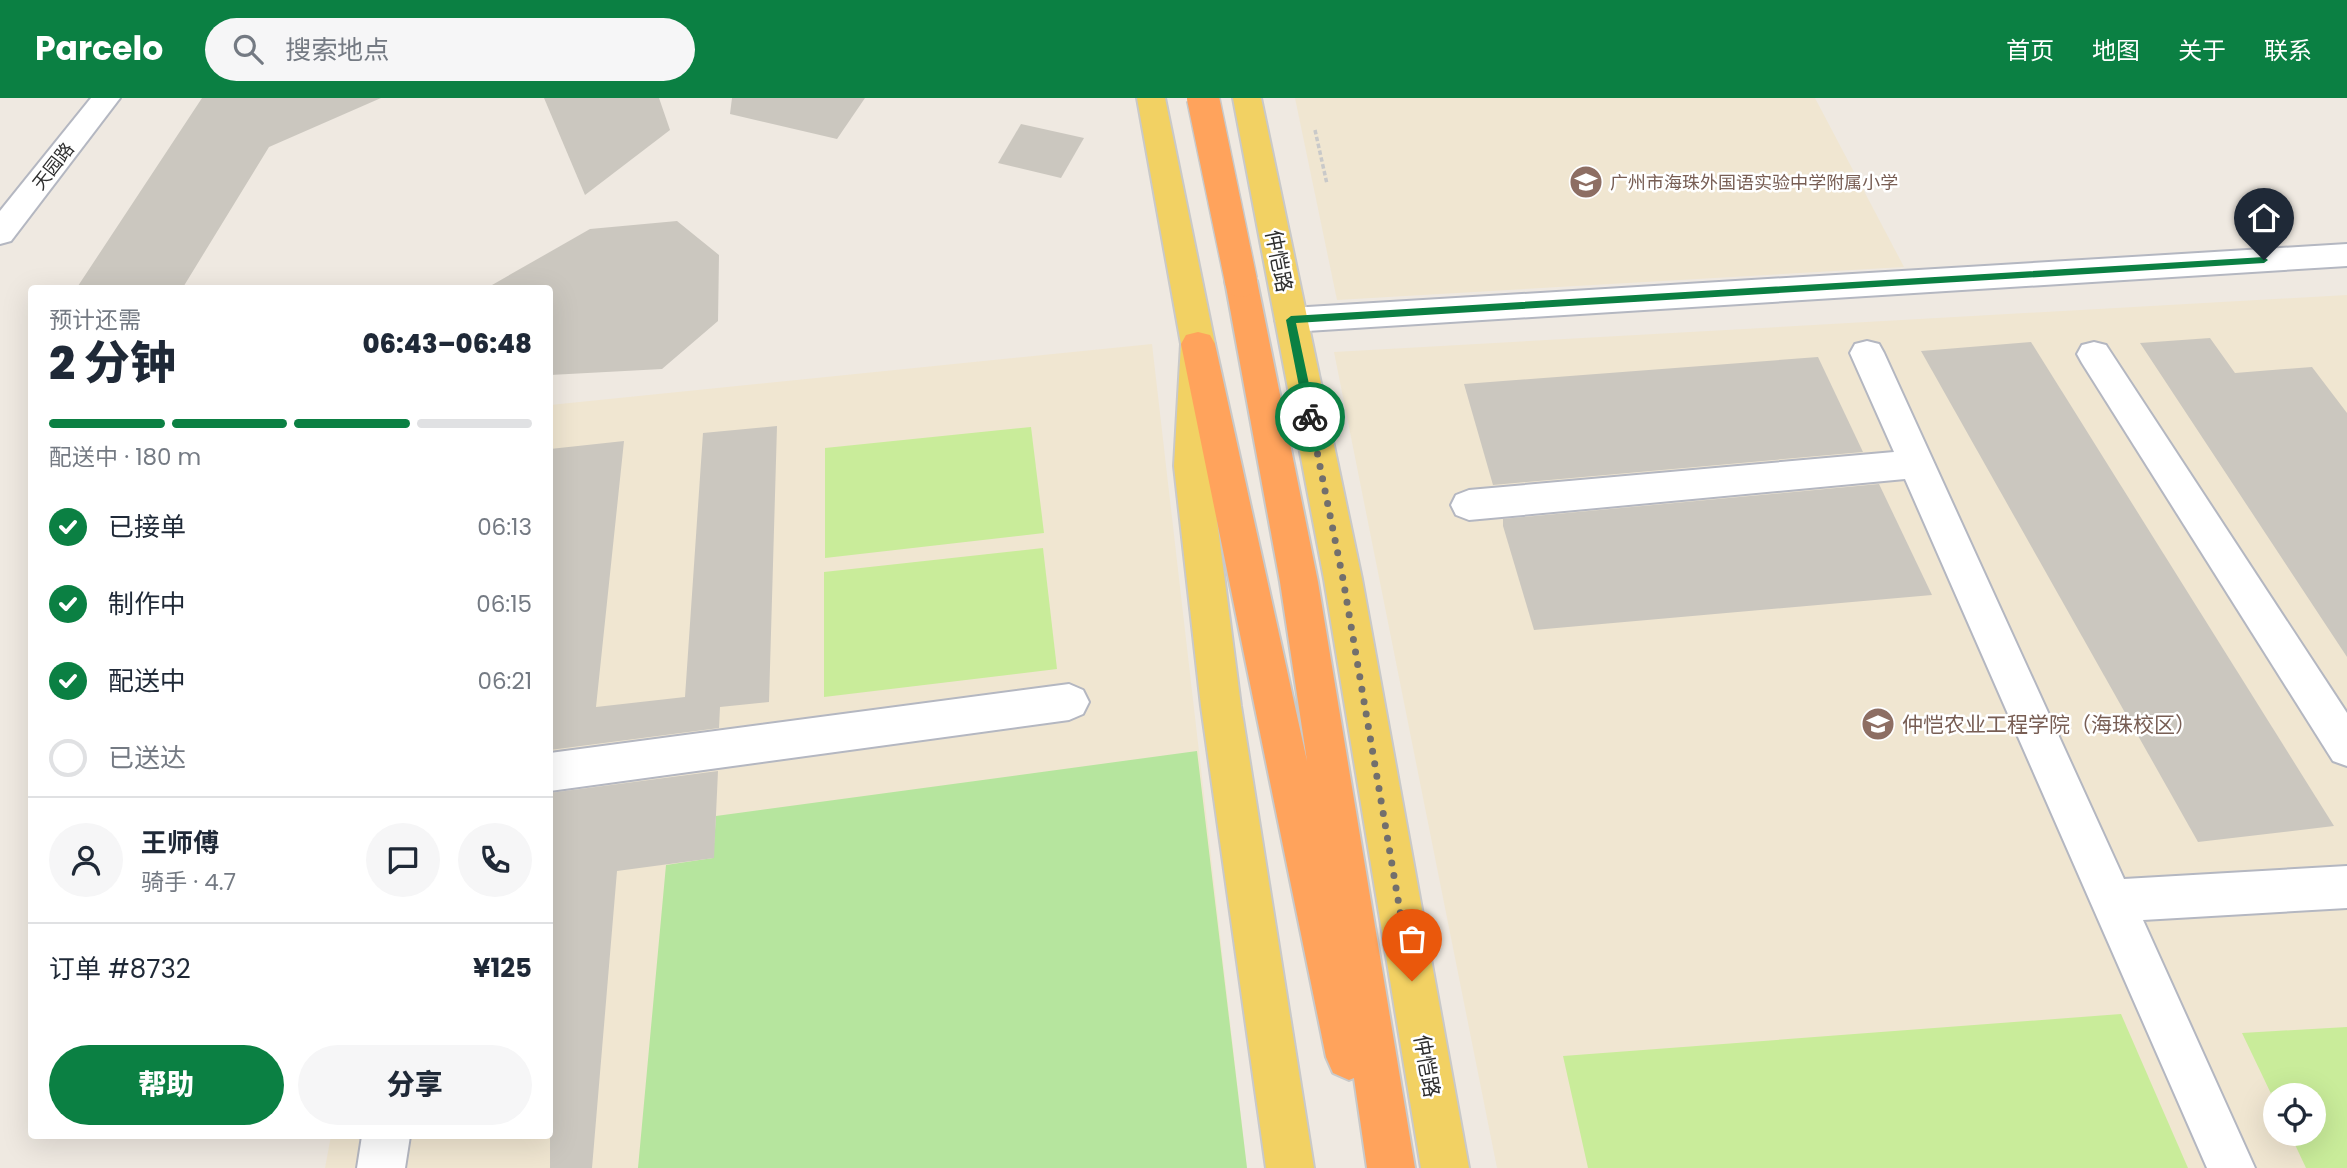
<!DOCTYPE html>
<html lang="zh">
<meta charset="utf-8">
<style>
body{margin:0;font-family:Poppins,"Noto Sans SC",sans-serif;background:#f6f6f7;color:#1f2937;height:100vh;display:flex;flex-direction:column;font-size:26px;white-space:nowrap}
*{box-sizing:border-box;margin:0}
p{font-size:23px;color:#747a83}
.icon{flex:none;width:38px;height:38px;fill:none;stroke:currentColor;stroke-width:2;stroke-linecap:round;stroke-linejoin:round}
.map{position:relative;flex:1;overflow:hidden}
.drawer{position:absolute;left:28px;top:187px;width:525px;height:854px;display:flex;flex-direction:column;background:#fff;border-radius:7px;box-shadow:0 7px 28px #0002}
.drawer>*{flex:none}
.controls{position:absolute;left:2263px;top:985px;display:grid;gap:14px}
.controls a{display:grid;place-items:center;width:63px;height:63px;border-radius:50%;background:#fff;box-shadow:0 7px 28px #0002;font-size:35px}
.pin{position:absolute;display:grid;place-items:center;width:60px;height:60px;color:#fff;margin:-72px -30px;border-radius:50% 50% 50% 0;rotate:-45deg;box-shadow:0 0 7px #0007}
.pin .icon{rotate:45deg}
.courier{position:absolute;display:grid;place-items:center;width:70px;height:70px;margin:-35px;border:5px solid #0b8043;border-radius:50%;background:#fff;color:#222;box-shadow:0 2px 9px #0007}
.summary em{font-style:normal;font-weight:800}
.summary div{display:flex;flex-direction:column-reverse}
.summary{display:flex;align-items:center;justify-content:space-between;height:119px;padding:0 21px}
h1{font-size:46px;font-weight:800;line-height:52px}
.bar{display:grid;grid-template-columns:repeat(4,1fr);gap:10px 7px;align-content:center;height:84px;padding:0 21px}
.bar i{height:9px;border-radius:5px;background:#e0e1e3}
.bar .active{background:#0b8043}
.bar p{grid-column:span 4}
.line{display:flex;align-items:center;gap:18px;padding:0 21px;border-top:2px solid #e0e1e3}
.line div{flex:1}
.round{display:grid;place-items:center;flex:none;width:74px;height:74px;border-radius:37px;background:#f6f6f7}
ol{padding:0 21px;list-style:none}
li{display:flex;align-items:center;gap:21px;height:77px}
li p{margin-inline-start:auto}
li .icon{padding:7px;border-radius:50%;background:#0b8043;color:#fff;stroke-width:4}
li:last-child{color:#747a83}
li i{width:38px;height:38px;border:4px solid #e0e1e3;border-radius:50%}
.action{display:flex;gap:14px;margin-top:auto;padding:14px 21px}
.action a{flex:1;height:80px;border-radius:42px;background:#0b8043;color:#fff;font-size:28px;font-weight:800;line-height:80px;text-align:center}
.action a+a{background:#f6f6f7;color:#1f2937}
header{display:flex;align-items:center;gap:42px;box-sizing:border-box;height:98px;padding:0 35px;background:#0b8043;color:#fff}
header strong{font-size:33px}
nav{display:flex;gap:38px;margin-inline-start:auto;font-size:24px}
.search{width:490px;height:63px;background:#f6f6f7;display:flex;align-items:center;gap:18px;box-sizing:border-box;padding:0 24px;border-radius:38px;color:#747a83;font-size:26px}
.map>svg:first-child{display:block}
.education{fill:#f0e6d1;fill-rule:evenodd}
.green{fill:#b6e59e}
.pitch{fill:#c9ec9a}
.building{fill:#cbc7bf}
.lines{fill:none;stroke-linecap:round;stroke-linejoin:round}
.minor-casing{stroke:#b4b7c1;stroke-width:4}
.major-casing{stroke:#c9c9c9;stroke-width:4}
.highway-casing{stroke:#c9c9c9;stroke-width:4}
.path{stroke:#c9c9c9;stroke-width:3.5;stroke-dasharray:4.5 2.5;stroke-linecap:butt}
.minor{fill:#fff;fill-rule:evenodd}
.major{fill:#f2d163;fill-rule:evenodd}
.highway{fill:#ffa35c;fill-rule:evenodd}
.highway-bridge-casing{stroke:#c9c9c9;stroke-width:35;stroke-linecap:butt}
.highway-bridge{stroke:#ffa35c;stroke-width:32}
.route{fill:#0b8043}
.done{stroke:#726f6d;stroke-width:7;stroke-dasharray:0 12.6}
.labels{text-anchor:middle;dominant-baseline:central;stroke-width:5;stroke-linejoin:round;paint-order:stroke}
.far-street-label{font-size:18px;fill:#2e2e2e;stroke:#fff}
.far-education-label{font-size:18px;fill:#785e54;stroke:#fff;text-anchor:start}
.street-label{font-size:21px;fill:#2e2e2e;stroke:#fff}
.education-label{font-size:21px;fill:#785e54;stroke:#fff;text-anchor:start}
</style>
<header>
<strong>Parcelo</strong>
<div class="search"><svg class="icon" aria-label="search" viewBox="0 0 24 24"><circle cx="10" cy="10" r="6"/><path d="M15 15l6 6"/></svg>搜索地点</div>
<nav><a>首页</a><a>地图</a><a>关于</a><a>联系</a></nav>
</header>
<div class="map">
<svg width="2347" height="1070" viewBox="0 0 2347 1070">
<rect width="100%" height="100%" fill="#efe9e1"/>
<g class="education">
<path d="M1295,0H1815L1904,169L1337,202Z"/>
<path d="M2347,197V1070H1497L1334,254ZM2275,998H2314V1036H2275Z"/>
<path d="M1152,246L1247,1070H325L331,1038H550V307Z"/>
</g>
<path class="green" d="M1197,653L1247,1070H638L666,767L713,760L716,718Z"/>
<g class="pitch">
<path d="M1031,329L1044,435L825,460V350Z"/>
<path d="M1043,450L1057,571L824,599V474Z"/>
<path d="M2121,916L2188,1070H1588L1563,958Z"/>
<path d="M2347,929V1070H2306L2290,1036H2314V998H2275V1004L2242,935Z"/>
</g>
<g class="building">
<path d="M202,0H381L269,49L182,191H76Z"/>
<path d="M544,0H659L670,32L585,97Z"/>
<path d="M732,0H865L837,41L730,16Z"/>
<path d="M1021,26L1084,40L1061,80L998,65Z"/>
<path d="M677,123L719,157L718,223L662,271L550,277V191H485L590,131Z"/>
<path d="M2210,240L2235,275L2312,269L2347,315V559L2140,245Z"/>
<path d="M2031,244L2334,728L2198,744L1921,253Z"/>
<path d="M1818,259L1863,354L1493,387L1464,286Z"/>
<path d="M777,328L769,604L720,609L719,630L550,652V351L624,343L596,609L685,599L703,335Z"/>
<path d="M1879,386L1932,497L1534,532L1503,428V421Z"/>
<path d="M718,673L714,760L617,773L592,1070H550V695Z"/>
</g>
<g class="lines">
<defs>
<g id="minor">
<path d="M91,0H120L11,143L0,146V113Z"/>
<path d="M2347,146V168L1291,234L1279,230L1275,222L1279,214L1291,210Z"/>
<path d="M1867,243L1879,246L1884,255L2124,781L2347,768V810L2143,822L2255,1070H2207L1905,381L1469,422L1456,417L1451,407L1456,397L1469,392L1894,354L1850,255L1855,246Z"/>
<path d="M2094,244L2106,247L2347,615V668L2333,663L2082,265L2077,256L2082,247Z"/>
<path d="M1069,586L1083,592L1089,604L1083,616L1069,622L550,693V655Z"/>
<path d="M362,1038H410L405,1070H357Z"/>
</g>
<g id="major">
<path d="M1137,0H1165L1215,246L1210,368L1241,608L1314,1070H1266L1201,608L1174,368L1181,246Z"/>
<path d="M1233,0H1261L1362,481L1469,1070H1421L1324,481Z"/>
</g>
<path id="highway" d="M1241,171L1252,175L1257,183L1318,484L1415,1070H1367L1354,980L1349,982L1333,975L1326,959L1181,246L1186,237L1198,234L1210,237L1215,246L1307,663L1280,484L1225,183L1230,175Z"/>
</defs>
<use href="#minor" class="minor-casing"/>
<use href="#major" class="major-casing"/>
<use href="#highway" class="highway-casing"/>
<path class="path" d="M1315,32L1327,86"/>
<use href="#minor" class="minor"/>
<use href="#major" class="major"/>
<use href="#highway" class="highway"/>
<defs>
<path id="highway-bridge" d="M1203,0L1241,183"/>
</defs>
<use href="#highway-bridge" class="highway-bridge-casing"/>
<use href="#highway-bridge" class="highway-bridge"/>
</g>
<path class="route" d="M2264,159L2268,162L2264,165L1296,225L1316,319L1310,323L1305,319L1286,222L1291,218Z"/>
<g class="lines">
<path class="done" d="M1310,319L1343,481L1412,883"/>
</g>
<defs>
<symbol id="school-disc" viewBox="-11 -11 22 22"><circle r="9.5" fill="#8d6e63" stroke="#fff"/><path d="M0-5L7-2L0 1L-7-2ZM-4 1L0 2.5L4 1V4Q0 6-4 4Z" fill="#fff"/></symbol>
<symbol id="university-disc" viewBox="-11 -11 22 22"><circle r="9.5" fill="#8d6e63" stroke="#fff"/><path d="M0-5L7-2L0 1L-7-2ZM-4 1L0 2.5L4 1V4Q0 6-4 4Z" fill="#fff"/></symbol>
</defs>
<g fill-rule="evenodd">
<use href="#school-disc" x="1567" y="65" width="38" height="38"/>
<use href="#university-disc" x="1859" y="607" width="38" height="38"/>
</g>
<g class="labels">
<g class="far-street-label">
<text transform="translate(53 68) rotate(-52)">天园路</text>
</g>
<g class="far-education-label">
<text x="1610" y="84">广州市海珠外国语实验中学附属小学</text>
</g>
<g class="street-label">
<text transform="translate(1279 163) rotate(79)">仲恺路</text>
<text transform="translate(1427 968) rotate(80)">仲恺路</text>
</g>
<g class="education-label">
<text x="1902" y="626">仲恺农业工程学院（海珠校区）</text>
</g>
</g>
</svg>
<div class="controls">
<a><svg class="icon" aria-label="locate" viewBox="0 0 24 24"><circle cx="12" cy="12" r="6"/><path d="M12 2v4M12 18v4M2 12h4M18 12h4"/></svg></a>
</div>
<div class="pin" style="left:1412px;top:883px;background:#ea580c"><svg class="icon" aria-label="bag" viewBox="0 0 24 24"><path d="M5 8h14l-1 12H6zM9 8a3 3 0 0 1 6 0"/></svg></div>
<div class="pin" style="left:2264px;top:162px;background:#1f2937"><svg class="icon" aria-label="home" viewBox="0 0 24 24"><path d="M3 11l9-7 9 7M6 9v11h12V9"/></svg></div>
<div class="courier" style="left:1310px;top:319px"><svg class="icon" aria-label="bike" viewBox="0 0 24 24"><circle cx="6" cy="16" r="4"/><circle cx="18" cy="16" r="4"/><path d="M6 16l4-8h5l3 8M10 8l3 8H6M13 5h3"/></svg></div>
<section class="drawer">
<div class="summary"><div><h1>2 分钟</h1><p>预计还需</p></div><em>06:43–06:48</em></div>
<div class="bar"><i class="active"></i><i class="active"></i><i class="active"></i><i></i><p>配送中 · 180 m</p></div>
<ol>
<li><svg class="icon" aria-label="check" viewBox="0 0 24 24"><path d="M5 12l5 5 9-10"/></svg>已接单<p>06:13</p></li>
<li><svg class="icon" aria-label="check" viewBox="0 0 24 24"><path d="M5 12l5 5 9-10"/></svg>制作中<p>06:15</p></li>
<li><svg class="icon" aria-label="check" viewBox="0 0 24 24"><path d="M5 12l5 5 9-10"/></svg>配送中<p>06:21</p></li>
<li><i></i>已送达</li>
</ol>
<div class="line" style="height:126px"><a class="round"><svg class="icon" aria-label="person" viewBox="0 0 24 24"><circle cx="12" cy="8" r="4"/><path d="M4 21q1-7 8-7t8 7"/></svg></a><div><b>王师傅</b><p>骑手 · 4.7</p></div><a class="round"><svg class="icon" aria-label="chat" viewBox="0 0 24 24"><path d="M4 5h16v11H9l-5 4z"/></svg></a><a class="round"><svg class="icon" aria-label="phone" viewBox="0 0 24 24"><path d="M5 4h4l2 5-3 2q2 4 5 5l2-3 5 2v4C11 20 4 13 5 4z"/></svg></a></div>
<div class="line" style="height:91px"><div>订单 #8732</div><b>¥125</b></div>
<div class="action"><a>帮助</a><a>分享</a></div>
</section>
</div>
